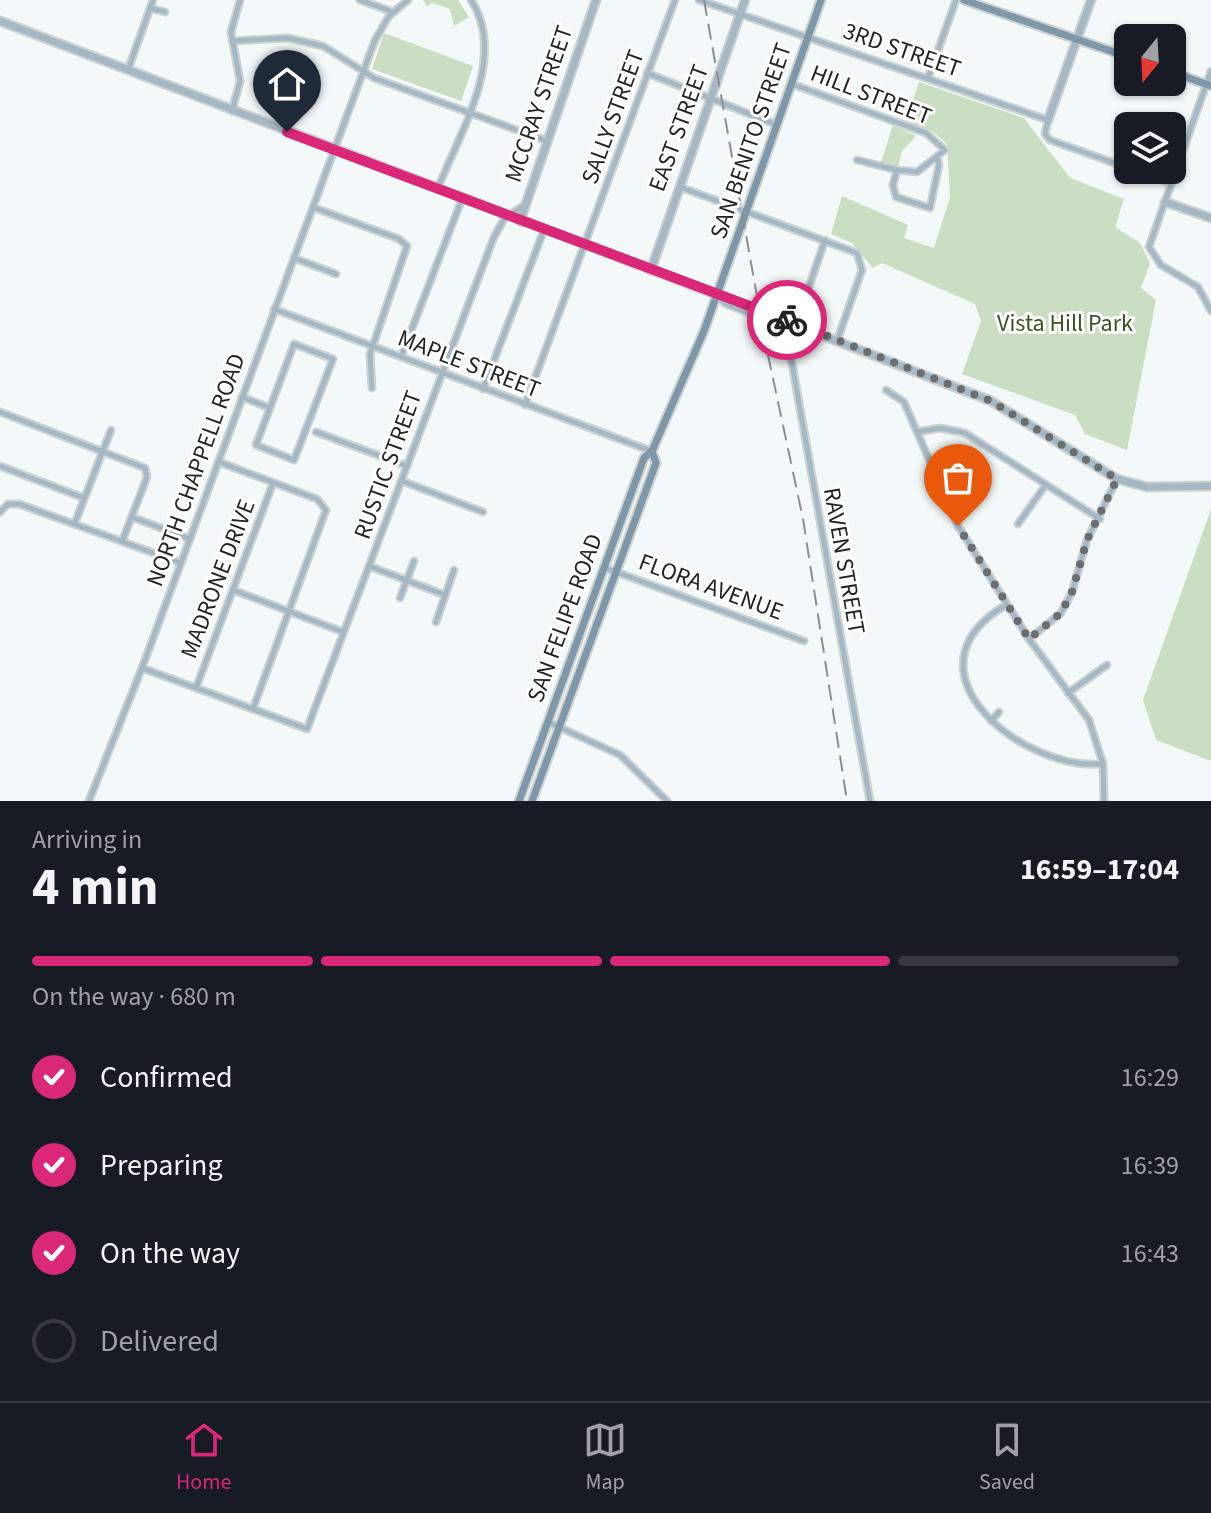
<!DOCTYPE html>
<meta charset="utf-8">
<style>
body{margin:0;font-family:"Source Sans 3",sans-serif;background:#242831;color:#f1f3f6;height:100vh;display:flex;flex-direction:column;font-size:30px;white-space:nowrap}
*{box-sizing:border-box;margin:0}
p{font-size:26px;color:#9ea1a6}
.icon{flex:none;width:44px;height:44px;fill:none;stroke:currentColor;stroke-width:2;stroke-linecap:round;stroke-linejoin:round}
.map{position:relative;height:801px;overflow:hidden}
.side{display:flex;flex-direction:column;background:#171b24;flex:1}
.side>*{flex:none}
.needle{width:52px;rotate:198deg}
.fabs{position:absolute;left:1114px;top:24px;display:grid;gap:16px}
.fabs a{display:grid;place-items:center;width:72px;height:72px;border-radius:12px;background:#171b24;box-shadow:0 2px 6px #0004;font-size:40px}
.pin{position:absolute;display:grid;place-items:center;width:68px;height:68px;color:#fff;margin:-82px -34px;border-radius:50% 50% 50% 0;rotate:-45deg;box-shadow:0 0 8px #0007}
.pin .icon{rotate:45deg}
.courier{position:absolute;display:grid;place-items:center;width:80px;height:80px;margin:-40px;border:6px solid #db2777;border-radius:50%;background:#fff;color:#222;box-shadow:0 2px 10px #0007}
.overview em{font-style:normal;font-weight:700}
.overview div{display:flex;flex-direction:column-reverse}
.overview{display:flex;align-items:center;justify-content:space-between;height:136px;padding:0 32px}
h1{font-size:52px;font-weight:700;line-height:60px}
.bar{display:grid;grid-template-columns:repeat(4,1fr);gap:12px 8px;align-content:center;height:96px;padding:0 32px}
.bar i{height:10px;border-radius:6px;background:#363941}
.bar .selected{background:#db2777}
.bar p{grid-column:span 4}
ol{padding:0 32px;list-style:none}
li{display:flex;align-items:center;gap:24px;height:88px}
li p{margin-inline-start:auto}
li .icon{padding:8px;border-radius:50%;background:#db2777;color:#fff;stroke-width:4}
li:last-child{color:#9ea1a6}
li i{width:44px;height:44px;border:4px solid #363941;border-radius:50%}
.menu{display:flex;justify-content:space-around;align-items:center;height:112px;border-top:2px solid #363941;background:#171b24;font-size:22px;color:#9ea1a6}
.menu a{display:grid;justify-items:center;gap:4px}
.menu .selected{color:#db2777}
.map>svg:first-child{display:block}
.green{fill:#ccdec2}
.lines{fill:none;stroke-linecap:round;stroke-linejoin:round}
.minor-casing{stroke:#cdd2d3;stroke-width:9}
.tertiary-casing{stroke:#cdd2d3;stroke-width:11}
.secondary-casing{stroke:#cdd2d3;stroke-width:11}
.minor{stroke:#a6b8c3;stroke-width:5}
.tertiary{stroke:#a6b8c3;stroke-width:7}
.secondary{stroke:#7f98a9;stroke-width:7}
.rail{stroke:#8b8f8f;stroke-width:2;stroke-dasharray:16 8;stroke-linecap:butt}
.done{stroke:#6b6e6f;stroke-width:8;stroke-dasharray:0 14.4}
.route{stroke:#db2777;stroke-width:10}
.labels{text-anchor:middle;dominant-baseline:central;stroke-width:6;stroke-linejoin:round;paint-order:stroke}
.street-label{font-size:24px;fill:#222424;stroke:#fff}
.park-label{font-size:24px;fill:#375521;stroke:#fff}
</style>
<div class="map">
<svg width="1211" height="801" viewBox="0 0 1211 801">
<rect width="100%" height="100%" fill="#f3f8f9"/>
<g class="green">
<path d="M423,0H458L469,17L454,26L450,9L432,3L427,7Z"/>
<path d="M384,33L473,66L461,101L372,69Z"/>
<path d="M919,82L1024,118L1070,178L1124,199L1115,227L1140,243L1150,263L1141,288L1156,300L1127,450L1085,434L1075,415L962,374L981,321L975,304L882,263L873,268L852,243L831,234L842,196L908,225L904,238L934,248L950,197L947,144L933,132L906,122Z"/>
<path d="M893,125L916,136L902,151L898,167L881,162Z"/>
<path d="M1211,509V761L1156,740L1143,700Z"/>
</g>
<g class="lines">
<defs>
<g id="minor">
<path d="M360,0L393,12"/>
<path d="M699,0L1048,120L1045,134L1050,140L1128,168"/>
<path d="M150,8L165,12"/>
<path d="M232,41L288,38L323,46L374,78L547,141"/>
<path d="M128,70L153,0"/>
<path d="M1211,71L1149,247L1161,265L1198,287L1211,311"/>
<path d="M647,73L777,125"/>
<path d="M928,78L956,0"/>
<path d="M792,84L926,133L945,150L917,172L897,170"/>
<path d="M232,111L240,81L231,32L240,0"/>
<path d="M857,160L897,170L893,185L896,197L930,208L939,165L937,157"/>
<path d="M1133,170L1171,183"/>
<path d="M680,187L857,253L862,270L837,341"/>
<path d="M438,188C460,132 508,57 471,0"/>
<path d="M315,208L399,239L407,246L370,354L372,388"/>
<path d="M825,240L792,336L791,358L870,801"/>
<path d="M294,258L336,274"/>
<path d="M274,309L651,451"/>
<path d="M401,357L462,199"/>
<path d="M483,389L544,230"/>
<path d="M886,390L904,402L958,526L1029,639L1089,720L1103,764L1104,801"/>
<path d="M242,397L270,408L256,445L294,460L333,359L294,344L270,408"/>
<path d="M525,405L675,0"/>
<path d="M0,412L145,468L147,477L123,539"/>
<path d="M316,432L407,466"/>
<path d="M917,432L940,428L965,433L1100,519"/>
<path d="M219,462L317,499L326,510L253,709"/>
<path d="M0,466L84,498"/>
<path d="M402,481L483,512"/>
<path d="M0,512L8,504H19L181,563"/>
<path d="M132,517L190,539"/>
<path d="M76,520L111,430"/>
<path d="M1018,524L1045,486"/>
<path d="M369,566L445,595"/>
<path d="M605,568L804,641"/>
<path d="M233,590L343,632"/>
<path d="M400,598L414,561"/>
<path d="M1006,605C897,669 1021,771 1103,764"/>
<path d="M436,622L454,570"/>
<path d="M1029,639L1061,613L1072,592L1087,540L1117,479"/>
<path d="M142,668L307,729L494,237L504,219L523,206"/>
<path d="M196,688L273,483"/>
<path d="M1068,693L1107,665"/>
<path d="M991,721L999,712"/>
<path d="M548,722L620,755L667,801"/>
<path d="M89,801L142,668L375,40L389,16L408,0"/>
</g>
<g id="tertiary">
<path d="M0,21L718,295"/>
<path d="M1048,120L1091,0"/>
<path d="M1165,202L1211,218"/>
<path d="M520,221L596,0"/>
<path d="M651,270L745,0"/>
<path d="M796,326L789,328L726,303L718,295L991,401L1117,479L1147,487L1211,486"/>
</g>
<g id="secondary">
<path d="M964,0L1128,57"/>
<path d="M1172,72L1211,86"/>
<path d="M519,801L644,458L652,451L704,331L821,0"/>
<path d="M532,801L656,463L652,451"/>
</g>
</defs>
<use href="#minor" class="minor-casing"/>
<use href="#tertiary" class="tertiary-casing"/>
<use href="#secondary" class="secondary-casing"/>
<use href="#minor" class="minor"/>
<use href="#tertiary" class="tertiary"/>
<use href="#secondary" class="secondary"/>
<path class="rail" d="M704,0L765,341L803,519L847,801"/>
</g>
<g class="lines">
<path class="done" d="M787,320L991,401L1117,479L1087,540L1072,592L1061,613L1029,639L958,526"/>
<path class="route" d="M287,132L787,320"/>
</g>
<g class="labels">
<g class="street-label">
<text transform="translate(902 50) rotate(19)">3RD STREET</text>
<text transform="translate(871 95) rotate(21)">HILL STREET</text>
<text transform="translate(539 104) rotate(-71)">MCCRAY STREET</text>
<text transform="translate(613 117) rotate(-70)">SALLY STREET</text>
<text transform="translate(679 128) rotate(-70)">EAST STREET</text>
<text transform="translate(751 141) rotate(-71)">SAN BENITO STREET</text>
<text transform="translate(469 364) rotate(21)">MAPLE STREET</text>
<text transform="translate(388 465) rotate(-70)">RUSTIC STREET</text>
<text transform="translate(196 470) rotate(-70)">NORTH CHAPPELL ROAD</text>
<text transform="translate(844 561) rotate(80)">RAVEN STREET</text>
<text transform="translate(218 579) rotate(-69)">MADRONE DRIVE</text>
<text transform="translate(711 587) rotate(20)">FLORA AVENUE</text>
<text transform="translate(565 618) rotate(-70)">SAN FELIPE ROAD</text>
</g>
<g class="park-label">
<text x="1065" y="323">Vista Hill Park</text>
</g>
</g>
</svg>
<div class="fabs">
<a><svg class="needle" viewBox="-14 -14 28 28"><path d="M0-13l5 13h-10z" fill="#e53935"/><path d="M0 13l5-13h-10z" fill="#9ea1a6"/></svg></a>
<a><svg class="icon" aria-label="layers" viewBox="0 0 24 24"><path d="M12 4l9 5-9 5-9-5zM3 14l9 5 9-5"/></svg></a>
</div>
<div class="pin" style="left:958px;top:526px;background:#ea580c"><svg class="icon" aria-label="bag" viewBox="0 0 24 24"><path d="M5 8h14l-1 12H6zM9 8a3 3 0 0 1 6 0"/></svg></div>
<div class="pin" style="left:287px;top:132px;background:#1f2937"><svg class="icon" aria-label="home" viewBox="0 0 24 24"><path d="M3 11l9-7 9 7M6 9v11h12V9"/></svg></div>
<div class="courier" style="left:787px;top:320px"><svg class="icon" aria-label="bike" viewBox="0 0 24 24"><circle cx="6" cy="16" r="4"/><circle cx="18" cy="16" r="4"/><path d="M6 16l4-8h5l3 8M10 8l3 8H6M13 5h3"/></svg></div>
</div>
<section class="side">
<div class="overview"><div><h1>4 min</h1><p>Arriving in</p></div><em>16:59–17:04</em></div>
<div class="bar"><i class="selected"></i><i class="selected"></i><i class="selected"></i><i></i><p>On the way · 680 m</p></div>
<ol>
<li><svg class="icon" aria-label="check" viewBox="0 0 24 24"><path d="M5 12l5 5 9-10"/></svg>Confirmed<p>16:29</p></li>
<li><svg class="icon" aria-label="check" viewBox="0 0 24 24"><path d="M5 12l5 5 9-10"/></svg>Preparing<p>16:39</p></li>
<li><svg class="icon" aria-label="check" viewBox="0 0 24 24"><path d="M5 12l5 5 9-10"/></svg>On the way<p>16:43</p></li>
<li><i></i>Delivered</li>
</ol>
</section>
<nav class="menu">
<a class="selected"><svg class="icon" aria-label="home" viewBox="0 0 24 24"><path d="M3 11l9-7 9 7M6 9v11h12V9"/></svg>Home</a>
<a><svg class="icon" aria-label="map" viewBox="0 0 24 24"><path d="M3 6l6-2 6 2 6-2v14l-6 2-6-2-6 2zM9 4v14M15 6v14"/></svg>Map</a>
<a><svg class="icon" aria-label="saved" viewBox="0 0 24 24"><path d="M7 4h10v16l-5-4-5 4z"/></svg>Saved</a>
</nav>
